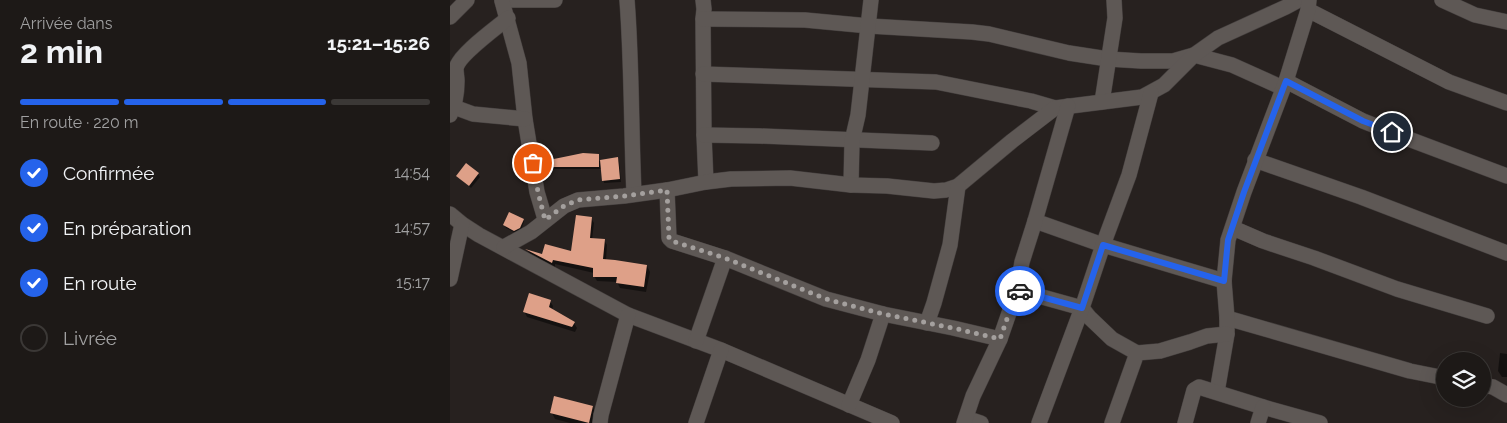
<!DOCTYPE html>
<html lang="fr">
<meta charset="utf-8">
<style>
body{margin:0;font-family:Raleway,sans-serif;background:#2a2624;color:#f1f3f6;height:100vh;display:flex;flex-direction:column;font-size:19px;white-space:nowrap}
*{box-sizing:border-box;margin:0}
p{font-size:16px;color:#a0a0a1}
.icon{flex:none;width:28px;height:28px;fill:none;stroke:currentColor;stroke-width:2;stroke-linecap:round;stroke-linejoin:round}
.map{position:relative;flex:1;overflow:hidden}
.drawer{display:flex;flex-direction:column;background:#1d1917;width:450px}
.drawer>*{flex:none}
.fabs{position:absolute;left:986px;top:352px;display:grid;gap:10px}
.fabs a{display:grid;place-items:center;width:55px;height:55px;border-radius:50%;background:#1d1917;box-shadow:0 5px 20px #0002,0 0 0 1px #3b3836;font-size:25px}
.pin{position:absolute;display:grid;place-items:center;width:42px;height:42px;color:#fff;margin:-21px;border:2px solid #fff;border-radius:50%;box-shadow:0 1px 5px #0007}
.courier{position:absolute;display:grid;place-items:center;width:50px;height:50px;margin:-25px;border:4px solid #2563eb;border-radius:50%;background:#fff;color:#222;box-shadow:0 1px 6px #0007}
.summary em{font-style:normal;font-weight:700}
.summary div{display:flex;flex-direction:column-reverse}
.summary{display:flex;align-items:center;justify-content:space-between;height:85px;padding:0 20px}
h1{font-size:32px;font-weight:700;line-height:38px}
.bar{display:grid;grid-template-columns:repeat(4,1fr);gap:8px 5px;align-content:center;height:60px;padding:0 20px}
.bar i{height:6px;border-radius:4px;background:#3b3836}
.bar .on{background:#2563eb}
.bar p{grid-column:span 4}
ol{padding:0 20px;list-style:none}
li{display:flex;align-items:center;gap:15px;height:55px}
li p{margin-inline-start:auto}
li .icon{padding:5px;border-radius:50%;background:#2563eb;color:#fff;stroke-width:4}
li:last-child{color:#a0a0a1}
li i{width:28px;height:28px;border:2px solid #3b3836;border-radius:50%}
main{display:flex;flex:1;min-height:0}
.map>svg:first-child{display:block}
.shadow{fill:#0007}
.building{fill:#dea088}
.lines{fill:none;stroke-linecap:round;stroke-linejoin:round}
.street-casing{stroke:#433e3d;stroke-width:16}
.street{stroke:#5e5855;stroke-width:15}
.done{stroke:#a4a09e;stroke-width:5;stroke-dasharray:0 9}
.route{stroke:#2563eb;stroke-width:6}
</style>
<main>
<section class="drawer">
<div class="summary"><div><h1>2 min</h1><p>Arrivée dans</p></div><em>15:21–15:26</em></div>
<div class="bar"><i class="on"></i><i class="on"></i><i class="on"></i><i></i><p>En route · 220 m</p></div>
<ol>
<li><svg class="icon" aria-label="check" viewBox="0 0 24 24"><path d="M5 12l5 5 9-10"/></svg>Confirmée<p>14:54</p></li>
<li><svg class="icon" aria-label="check" viewBox="0 0 24 24"><path d="M5 12l5 5 9-10"/></svg>En préparation<p>14:57</p></li>
<li><svg class="icon" aria-label="check" viewBox="0 0 24 24"><path d="M5 12l5 5 9-10"/></svg>En route<p>15:17</p></li>
<li><i></i>Livrée</li>
</ol>
</section>
<div class="map">
<svg width="1057" height="423" viewBox="0 0 1057 423">
<rect width="100%" height="100%" fill="#27211f"/>
<g class="shadow">
<path d="M148,155L149,161L168,159L169,161L171,182L154,183L152,169H102L100,166Z"/>
<path d="M28,174L30,177L21,188L8,176Z"/>
<path d="M141,218L144,223L142,240H154L157,245L156,260L197,266L200,272L196,292L170,288L167,282L147,281L144,276V273L105,264V268L80,254L78,251L93,255L122,253Z"/>
<path d="M73,220L74,222L71,230L66,233L56,228L54,225Z"/>
<path d="M100,301L103,306L102,310L124,323L127,328L125,332L77,317L74,311Z"/>
<path d="M1050,353L1057,354V377H1052L1048,371Z"/>
<path d="M143,407L146,414L144,423H120L105,419L102,413Z"/>
</g>
<g class="building">
<path d="M133,153L149,154V167H99V160Z"/>
<path d="M168,157L170,179L152,181L150,160Z"/>
<path d="M16,163L29,173L19,186L6,176Z"/>
<path d="M59,212L74,219L70,228L64,231L53,225Z"/>
<path d="M126,215L142,217L140,238L155,239L153,259L165,260L197,265L194,287L166,283L167,277H143V268L103,260L102,263L75,249L92,254L95,244L121,251Z"/>
<path d="M79,293L101,300L99,307L125,322L122,327L73,312Z"/>
<path d="M104,396L143,406L139,423L100,413Z"/>
</g>
<g class="lines">
<defs>
<g id="street">
<path d="M52,0H105"/>
<path d="M177,0C182,64 181,129 184,193"/>
<path d="M253,0L254,9L253,19L254,135L256,182"/>
<path d="M992,0L1025,15L1057,22"/>
<path d="M52,1L69,63L75,119L87,192L95,219"/>
<path d="M858,10L999,82L1057,103"/>
<path d="M0,17L17,0"/>
<path d="M253,19L355,20L419,26L522,32L539,34L619,53L658,59L691,61H723L744,55L782,65L833,88"/>
<path d="M253,74L486,82L581,101L605,108"/>
<path d="M836,81L913,121L956,138L1057,176"/>
<path d="M652,102L665,18L664,0"/>
<path d="M4,107L23,114L75,119"/>
<path d="M0,115C5,105 7,92 7,81C7,77 6,73 6,69C7,56 46,28 58,18"/>
<path d="M254,135L310,136L482,143"/>
<path d="M805,160L911,197L1057,253"/>
<path d="M401,185L402,141L408,115L421,0"/>
<path d="M217,190L219,238L222,241L275,258L376,299L433,314L503,328L550,339"/>
<path d="M0,214L12,224L29,235L178,315L271,350L442,423"/>
<path d="M585,221L653,245L774,281"/>
<path d="M783,228L813,241L864,258L947,289L1037,316"/>
<path d="M54,247L81,232L114,206L128,200L174,196L217,190L256,182L281,179L340,178L401,185L437,186L484,191L496,190L508,186L562,141L605,108L692,97L714,85L744,55L768,38L836,7L849,0"/>
<path d="M0,279L12,224"/>
<path d="M567,290L632,308L639,317L662,339L687,353"/>
<path d="M777,318L960,371L995,378"/>
<path d="M477,323L484,303L500,245L508,186"/>
<path d="M246,341L275,258"/>
<path d="M1032,385L1043,387L1057,395"/>
<path d="M767,392L777,334V318L774,281L778,240L794,192L836,81L858,10L859,0"/>
<path d="M399,405L418,360L433,314"/>
<path d="M516,418L531,423"/>
<path d="M150,423L151,415L178,315"/>
<path d="M246,423L271,350"/>
<path d="M514,423L523,396L550,339L567,290L572,262L585,221L618,106"/>
<path d="M589,423L632,308L653,245L679,175L701,93"/>
<path d="M662,423L687,353L710,351L740,342L757,336L777,334"/>
<path d="M735,423L744,390L749,387L813,407L870,423"/>
<path d="M808,423L813,407"/>
</g>
</defs>
<use href="#street" class="street-casing"/>
<use href="#street" class="street"/>
</g>
<g class="lines">
<path class="done" d="M83,163L88,192L95,220L114,206L128,200L174,196L217,190L219,238L222,241L275,258L376,299L433,314L503,328L550,339L567,290L570,291"/>
<path class="route" d="M570,291L632,308L653,245L774,281L778,240L794,192L836,81L913,121L942,132"/>
</g>
</svg>
<div class="fabs">
<a><svg class="icon" aria-label="layers" viewBox="0 0 24 24"><path d="M12 4l9 5-9 5-9-5zM3 14l9 5 9-5"/></svg></a>
</div>
<div class="pin" style="left:83px;top:163px;background:#ea580c"><svg class="icon" aria-label="bag" viewBox="0 0 24 24"><path d="M5 8h14l-1 12H6zM9 8a3 3 0 0 1 6 0"/></svg></div>
<div class="pin" style="left:942px;top:132px;background:#1f2937"><svg class="icon" aria-label="home" viewBox="0 0 24 24"><path d="M3 11l9-7 9 7M6 9v11h12V9"/></svg></div>
<div class="courier" style="left:570px;top:291px"><svg class="icon" aria-label="car" viewBox="0 0 24 24"><path d="M5 17H2v-5l4-1 3-4h7l3 4 3 1v5h-3M9 17h6M6 11h13"/><circle cx="7" cy="17" r="2"/><circle cx="17" cy="17" r="2"/></svg></div>
</div>
</main>
